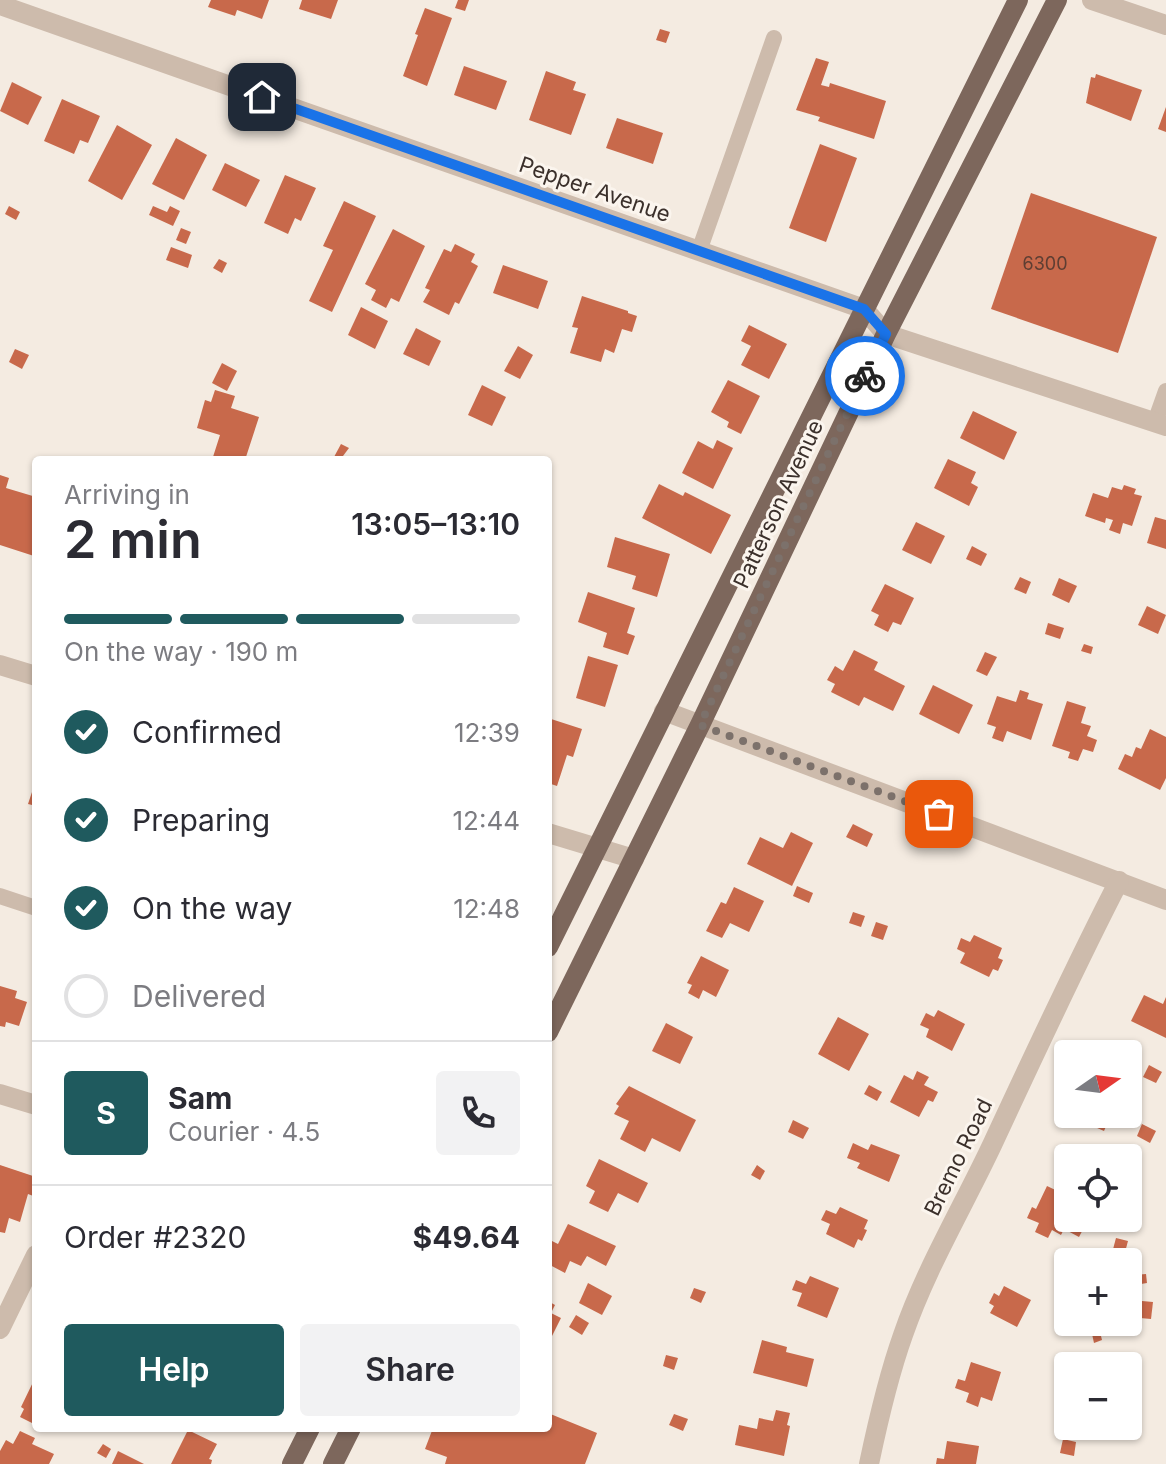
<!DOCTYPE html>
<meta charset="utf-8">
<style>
body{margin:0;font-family:Inter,sans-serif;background:#f2f2f3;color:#2b2b33;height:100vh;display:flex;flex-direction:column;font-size:30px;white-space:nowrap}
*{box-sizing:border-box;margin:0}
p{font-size:26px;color:#7c7c81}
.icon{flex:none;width:44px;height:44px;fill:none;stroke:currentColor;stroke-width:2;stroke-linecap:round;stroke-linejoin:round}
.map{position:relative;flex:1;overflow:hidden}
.drawer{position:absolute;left:32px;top:456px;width:520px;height:976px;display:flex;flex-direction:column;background:#fff;border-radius:8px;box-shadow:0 2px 6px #0004}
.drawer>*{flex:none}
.needle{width:52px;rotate:76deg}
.buttons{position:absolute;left:1054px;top:1040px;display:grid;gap:16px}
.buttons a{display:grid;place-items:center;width:88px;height:88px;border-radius:8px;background:#fff;box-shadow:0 2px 6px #0004;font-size:40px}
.pin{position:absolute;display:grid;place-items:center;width:68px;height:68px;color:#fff;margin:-34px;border-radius:16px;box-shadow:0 4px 12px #0006}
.courier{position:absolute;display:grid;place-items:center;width:80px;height:80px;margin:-40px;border:6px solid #1a73e8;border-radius:50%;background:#fff;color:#222;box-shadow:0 2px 10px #0007}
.headline em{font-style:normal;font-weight:600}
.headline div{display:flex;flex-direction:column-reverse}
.headline{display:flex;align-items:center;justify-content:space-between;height:136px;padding:0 32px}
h1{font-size:52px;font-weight:600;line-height:60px}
.bar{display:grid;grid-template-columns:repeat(4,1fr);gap:12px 8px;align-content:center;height:96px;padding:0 32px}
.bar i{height:10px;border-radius:6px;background:#e1e1e2}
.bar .current{background:#1f5a5e}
.bar p{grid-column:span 4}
.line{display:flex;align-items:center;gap:20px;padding:0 32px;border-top:2px solid #e1e1e2}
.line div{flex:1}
.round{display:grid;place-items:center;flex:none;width:84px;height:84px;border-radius:8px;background:#f2f2f3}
ol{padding:0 32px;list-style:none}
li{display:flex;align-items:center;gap:24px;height:88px}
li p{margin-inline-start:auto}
li .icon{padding:8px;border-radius:50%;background:#1f5a5e;color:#fff;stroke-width:4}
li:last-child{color:#7c7c81}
li i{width:44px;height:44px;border:4px solid #e1e1e2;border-radius:50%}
.cta{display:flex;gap:16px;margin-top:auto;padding:16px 32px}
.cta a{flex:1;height:92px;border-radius:8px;background:#1f5a5e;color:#fff;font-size:32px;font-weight:600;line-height:92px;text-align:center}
.cta a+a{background:#f2f2f3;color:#2b2b33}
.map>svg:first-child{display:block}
.building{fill:#c8694b}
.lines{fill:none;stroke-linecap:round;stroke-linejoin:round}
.service{stroke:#cdbbac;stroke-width:16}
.minor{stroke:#cdbbac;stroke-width:20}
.primary{stroke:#7d675c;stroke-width:20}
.done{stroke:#7c716b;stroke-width:8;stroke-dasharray:0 14.4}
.route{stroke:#1a73e8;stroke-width:10}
.labels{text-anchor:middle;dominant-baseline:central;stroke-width:6;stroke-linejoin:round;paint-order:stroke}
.number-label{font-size:18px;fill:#5e3e33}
.street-label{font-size:22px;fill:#3b302b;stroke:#fbf5ee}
</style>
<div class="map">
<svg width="1166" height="1464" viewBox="0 0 1166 1464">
<rect width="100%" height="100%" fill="#f4ebe1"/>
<g class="building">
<path d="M211,0H269L262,19L237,10L235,16L208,7Z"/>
<path d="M302,0H338L331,19L299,9Z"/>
<path d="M458,0H469L465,11L455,8Z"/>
<path d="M425,8L452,18L427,86L403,76L418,35L415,34Z"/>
<path d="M660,29L670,32L666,43L656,40Z"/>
<path d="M816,58L829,62L821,85L829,87L830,83L886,101L874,139L818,121L820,117L796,110Z"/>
<path d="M464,66L507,81L496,110L454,95Z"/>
<path d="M546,71L576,82L573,90L586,94L571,135L529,120Z"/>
<path d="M1096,74L1142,90L1131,121L1086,103L1091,77L1095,78Z"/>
<path d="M12,82L42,97L28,125L0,111Z"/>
<path d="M62,99L100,116L88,143L80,140L74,154L44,141Z"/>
<path d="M1166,107V132L1158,129Z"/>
<path d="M617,118L663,133L653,164L606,148Z"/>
<path d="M117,125L152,145L122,200L88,181Z"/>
<path d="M176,138L207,155L184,200L152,184Z"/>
<path d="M820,144L857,158L826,242L789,228Z"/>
<path d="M225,163L260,180L246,207L212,190Z"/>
<path d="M285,175L316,188L301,221L295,218L288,234L264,223Z"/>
<path d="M1031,193L1157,237L1118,353L991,309Z"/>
<path d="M344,201L376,216L332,312L309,301L333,250L323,246Z"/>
<path d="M9,206L20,212L16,220L5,214Z"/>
<path d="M153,206L167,212L170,206L180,211L173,226L149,215Z"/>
<path d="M181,228L191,232L186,244L176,240Z"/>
<path d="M393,229L425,246L399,302L391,298L386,308L371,300L376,290L365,284Z"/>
<path d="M455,244L475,254L471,262L478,266L459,304L455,302L449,315L423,302L430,290L425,288L444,249L451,252Z"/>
<path d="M171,247L192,255L188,268L166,260Z"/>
<path d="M219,259L227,263L222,273L213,268Z"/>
<path d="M503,265L548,281L538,309L493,293Z"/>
<path d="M582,296L628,311V313L637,316L632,332L622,329L614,353L605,349L601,362L570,353L578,328L572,327Z"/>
<path d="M361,307L388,321L375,349L348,335Z"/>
<path d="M749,325L787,344L769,379L741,365L751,346L741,341Z"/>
<path d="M416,328L441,341L429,366L403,354Z"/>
<path d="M518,346L533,355L520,379L504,371Z"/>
<path d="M15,349L29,355L22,369L9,362Z"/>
<path d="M222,363L237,371L227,391L212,383Z"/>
<path d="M728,380L760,396L741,434L727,427L729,422L711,412Z"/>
<path d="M482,385L506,397L492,426L468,415Z"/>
<path d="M215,390L235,396L231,408L259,417L245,460H212L220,435L197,428L205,400L211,402Z"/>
<path d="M973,411L1017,432L1004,460L960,438Z"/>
<path d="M717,440L733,448L713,489L682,473L698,441L713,449Z"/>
<path d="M341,444L349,448L340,460L334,457Z"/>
<path d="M948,459L976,472L971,483L978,487L969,506L934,488Z"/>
<path d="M0,475L9,478L6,488L36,497L34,556L0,545Z"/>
<path d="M659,484L683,496L685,492L731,515L711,554L642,518Z"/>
<path d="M1124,485L1136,489L1134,494L1142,496L1132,526L1123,523L1120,534L1109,530L1113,520L1106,518L1105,523L1085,516L1093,493L1108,498L1112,487L1122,490Z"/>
<path d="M1155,517L1166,520V549L1147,543Z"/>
<path d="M916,522L945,536L931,564L902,550Z"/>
<path d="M615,537L670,554L657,597L632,589L636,576L607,567Z"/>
<path d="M972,546L987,554L981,566L966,559Z"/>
<path d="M1020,577L1031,582L1026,594L1014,589Z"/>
<path d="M1059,578L1077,586L1069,603L1052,595Z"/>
<path d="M885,584L914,598L901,625L893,622L888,632L874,625L879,615L871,611Z"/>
<path d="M588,592L635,608L627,633L635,636L628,655L603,647L607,633L578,622Z"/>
<path d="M1147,606L1166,615L1158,634L1138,625Z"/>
<path d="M1048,623L1064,628L1060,639L1045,634Z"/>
<path d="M1084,644L1093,647L1091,654L1081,651Z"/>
<path d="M854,650L878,662L874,670L905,686L893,711L864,697L859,706L831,692L835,684L827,680L835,666L843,671Z"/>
<path d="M985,652L997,657L987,676L976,671Z"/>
<path d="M588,656L618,665L605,707L576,698Z"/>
<path d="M933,685L973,705L959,734L919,714Z"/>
<path d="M1020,690L1029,693L1027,699L1043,704L1031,740L1007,731L1003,742L992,738L996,727L987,724L997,696L1016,702Z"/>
<path d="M1067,701L1086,707L1081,723L1091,726L1087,736L1097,740L1093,752L1083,749L1078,761L1068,758L1070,752L1052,746Z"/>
<path d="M548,718L582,729L573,757L567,755L557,786L548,783Z"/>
<path d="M1150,729L1166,737V778L1160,790L1118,769L1125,754L1132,757L1136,747L1141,749Z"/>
<path d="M36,780V806L28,804Z"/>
<path d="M853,824L873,834L867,847L846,837Z"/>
<path d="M791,832L813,843L792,886L747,864L760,837L783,848Z"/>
<path d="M797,886L813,893L809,903L793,896Z"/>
<path d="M734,887L764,901L749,932L730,923L722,938L706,931L721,902L726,904Z"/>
<path d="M853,912L865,916L861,927L849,923Z"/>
<path d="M876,922L888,926L883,940L871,936Z"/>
<path d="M974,935L1002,948L998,958L1003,960L998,971L993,969L989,977L960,963L965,953L957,949L961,938L970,942Z"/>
<path d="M701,956L729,970L716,997L703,990L699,999L688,993L692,985L687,983Z"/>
<path d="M0,986L17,991L15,998L27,1002L19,1026L6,1022L5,1027L0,1026Z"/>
<path d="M1144,995L1163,1004L1166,997V1038L1131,1021Z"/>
<path d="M938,1010L965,1024L952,1051L926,1037L929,1029L920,1025L926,1013L934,1017Z"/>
<path d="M838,1017L869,1034L849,1071L818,1054Z"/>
<path d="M666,1023L693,1037L680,1064L652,1051Z"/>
<path d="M1149,1065L1162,1072L1156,1083L1143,1077Z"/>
<path d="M917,1071L929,1077L924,1085L938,1092L933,1102L928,1100L919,1117L890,1102L904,1075L913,1080Z"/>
<path d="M869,1085L882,1092L877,1101L864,1094Z"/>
<path d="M629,1086L696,1120L680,1152L652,1138L645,1152L620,1139L629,1121L614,1114L619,1106L616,1104Z"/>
<path d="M1093,1114H1120L1115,1126L1108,1122L1104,1131L1088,1124Z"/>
<path d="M793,1120L809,1128L803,1139L788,1132Z"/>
<path d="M1142,1124L1156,1131L1150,1143L1137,1136Z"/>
<path d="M853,1143L868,1150L871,1144L900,1155L889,1182L857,1168L860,1163L847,1158Z"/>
<path d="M599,1159L648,1183L638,1203L618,1193L608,1212L589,1203L595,1191L586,1186Z"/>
<path d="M0,1165L36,1177V1197L28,1194L20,1222L9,1218L5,1233L0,1232Z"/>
<path d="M757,1165L765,1171L760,1180L751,1175Z"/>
<path d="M1047,1186L1068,1196V1218H1089L1079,1237L1064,1229L1061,1235L1052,1230L1048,1238L1035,1232L1039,1223L1027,1218L1032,1207L1036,1209Z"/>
<path d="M840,1207L868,1220L864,1229L867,1230L862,1241L858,1239L854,1248L826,1234L830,1224L821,1220L826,1210L836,1214Z"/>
<path d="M568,1224L616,1246L606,1266L587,1256L581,1266L570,1261L565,1273L548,1264V1249L552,1241L558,1244Z"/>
<path d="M1116,1238L1128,1241L1124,1256L1112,1253Z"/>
<path d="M1146,1274L1147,1283L1135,1285L1134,1275Z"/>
<path d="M810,1276L839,1288L827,1318L797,1306L802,1293L792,1290L796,1280L806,1284Z"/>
<path d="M588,1283L612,1296L602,1315L579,1303Z"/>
<path d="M1004,1286L1031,1300L1017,1327L990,1313L994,1306L989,1303L994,1293L999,1296Z"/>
<path d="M694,1288L706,1292L701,1303L690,1298Z"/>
<path d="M1131,1300L1153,1302L1151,1319L1129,1317Z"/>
<path d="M548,1301L555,1305L551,1313L561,1318L548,1344Z"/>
<path d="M576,1315L589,1323L582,1335L569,1327Z"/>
<path d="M1100,1332L1102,1340L1094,1343L1092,1334Z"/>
<path d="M762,1340L787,1347L786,1352L814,1359L807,1387L753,1373Z"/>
<path d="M666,1355L678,1358L674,1370L663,1366Z"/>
<path d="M971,1362L1001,1372L992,1401L981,1397L978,1407L966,1402L969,1393L955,1388L958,1379L965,1381Z"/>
<path d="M36,1376V1420L34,1424L20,1417L24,1409L21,1407Z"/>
<path d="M776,1410L790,1413L787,1425L790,1426L784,1456L735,1445L739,1425L757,1429L759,1418L773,1421Z"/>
<path d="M548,1413L597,1433L585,1464H445L447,1457L425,1449L433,1428H548Z"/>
<path d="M674,1414L688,1419L683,1431L669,1425Z"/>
<path d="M188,1430L217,1444L209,1459L212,1460L211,1464H171Z"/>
<path d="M20,1431L35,1438L32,1444L54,1454L49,1464H0V1451L6,1440L13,1444Z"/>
<path d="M1063,1439L1076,1442L1074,1456L1060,1453Z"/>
<path d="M947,1441L979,1446L976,1464H936L937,1458L944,1459Z"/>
<path d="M103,1444L111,1449L106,1458L97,1453Z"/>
<path d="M118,1451L144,1464H112Z"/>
</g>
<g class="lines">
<g class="service">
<path d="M699,251L774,38"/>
<path d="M1155,422L1166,391"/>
<path d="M0,896L36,908"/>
</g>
<g class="minor">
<path d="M1092,0L1166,25"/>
<path d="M0,5L864,309L886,334L1166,426"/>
<path d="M0,665L36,676"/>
<path d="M664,711L1166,900"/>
<path d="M548,833L634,859"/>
<path d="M0,1094L36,1105"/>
<path d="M0,1329L36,1255"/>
<path d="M869,1464C878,1421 888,1377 903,1335C926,1268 963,1207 993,1143C1034,1055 1074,968 1119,881"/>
</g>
<g class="primary">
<path d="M548,947L1018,0"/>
<path d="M548,1032L700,725L886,334L1057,0"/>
<path d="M292,1464L310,1428"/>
<path d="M333,1464L351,1428"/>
</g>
</g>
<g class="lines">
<path class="done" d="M865,376L700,725L939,814"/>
<path class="route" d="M262,97L864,309L886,334L865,376"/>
</g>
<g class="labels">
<g class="number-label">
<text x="1045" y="263">6300</text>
</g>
<g class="street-label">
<text transform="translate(595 189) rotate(19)">Pepper Avenue</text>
<text transform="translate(778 504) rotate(-65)">Patterson Avenue</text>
<text transform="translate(958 1157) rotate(-64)">Bremo Road</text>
</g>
</g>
</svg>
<div class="buttons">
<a><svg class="needle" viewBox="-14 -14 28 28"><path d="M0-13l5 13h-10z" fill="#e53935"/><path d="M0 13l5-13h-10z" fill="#7c7c81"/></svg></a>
<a><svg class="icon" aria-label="locate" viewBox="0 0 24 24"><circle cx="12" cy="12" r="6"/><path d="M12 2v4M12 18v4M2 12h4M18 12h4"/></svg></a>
<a>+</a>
<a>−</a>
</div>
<div class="pin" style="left:939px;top:814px;background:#ea580c"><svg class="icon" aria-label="bag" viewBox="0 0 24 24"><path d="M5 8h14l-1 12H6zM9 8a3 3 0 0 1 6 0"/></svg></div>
<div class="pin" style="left:262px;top:97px;background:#1f2937"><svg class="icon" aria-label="home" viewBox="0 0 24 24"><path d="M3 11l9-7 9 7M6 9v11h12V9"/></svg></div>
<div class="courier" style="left:865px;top:376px"><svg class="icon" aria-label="bike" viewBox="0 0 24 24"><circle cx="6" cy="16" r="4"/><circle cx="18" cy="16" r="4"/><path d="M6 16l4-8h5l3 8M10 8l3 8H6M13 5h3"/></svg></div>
<section class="drawer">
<div class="headline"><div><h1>2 min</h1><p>Arriving in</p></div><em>13:05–13:10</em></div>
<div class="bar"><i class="current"></i><i class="current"></i><i class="current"></i><i></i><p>On the way · 190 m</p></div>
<ol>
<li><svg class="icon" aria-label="check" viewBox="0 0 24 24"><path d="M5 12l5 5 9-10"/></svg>Confirmed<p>12:39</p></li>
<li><svg class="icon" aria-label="check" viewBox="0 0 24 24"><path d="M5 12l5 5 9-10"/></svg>Preparing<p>12:44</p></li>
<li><svg class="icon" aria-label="check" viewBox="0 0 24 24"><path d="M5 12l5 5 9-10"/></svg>On the way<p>12:48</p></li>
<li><i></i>Delivered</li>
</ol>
<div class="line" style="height:144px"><b class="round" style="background:#1f5a5e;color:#fff">S</b><div><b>Sam</b><p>Courier · 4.5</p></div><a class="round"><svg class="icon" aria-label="phone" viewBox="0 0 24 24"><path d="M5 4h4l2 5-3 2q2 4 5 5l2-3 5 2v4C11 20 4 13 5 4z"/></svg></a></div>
<div class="line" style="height:104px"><div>Order #2320</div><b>$49.64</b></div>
<div class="cta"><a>Help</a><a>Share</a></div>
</section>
</div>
